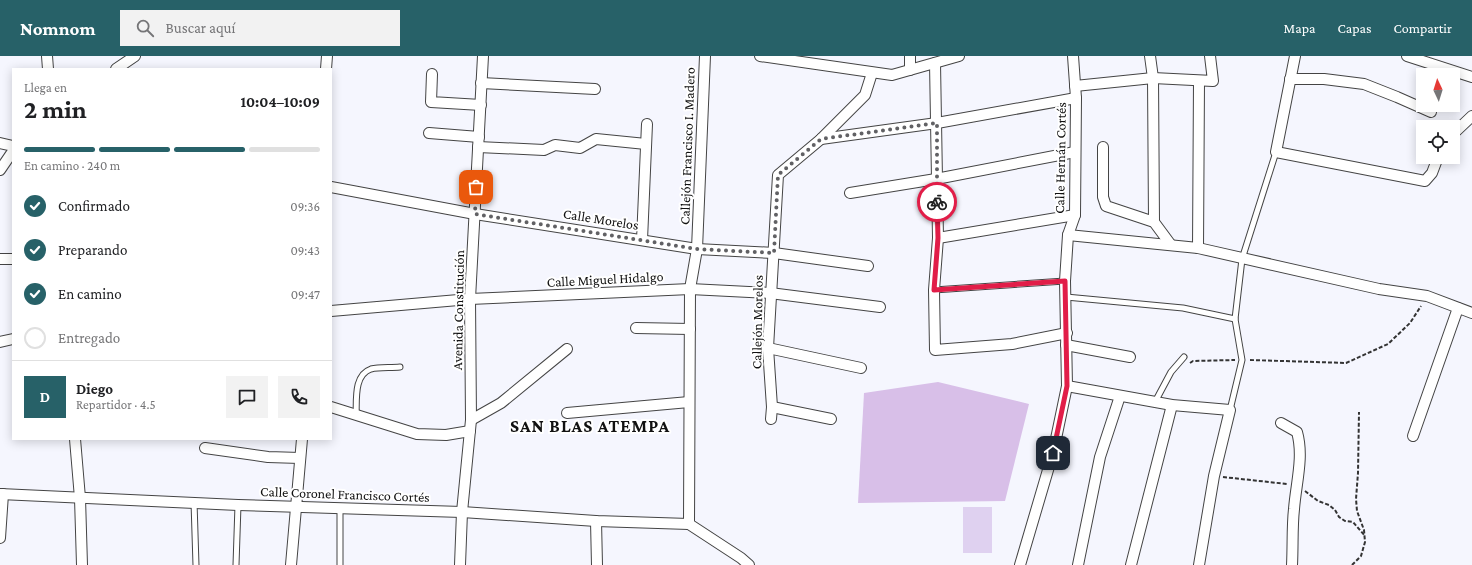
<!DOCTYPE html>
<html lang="es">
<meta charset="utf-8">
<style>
body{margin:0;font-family:"Crimson Pro",serif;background:#f2f2f2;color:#202124;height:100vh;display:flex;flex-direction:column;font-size:15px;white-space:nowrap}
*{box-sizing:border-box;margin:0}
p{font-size:13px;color:#757577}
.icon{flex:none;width:22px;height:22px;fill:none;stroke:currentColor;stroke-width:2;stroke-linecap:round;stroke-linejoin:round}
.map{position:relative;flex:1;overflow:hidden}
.side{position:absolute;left:12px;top:12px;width:320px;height:372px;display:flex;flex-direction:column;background:#fff;border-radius:0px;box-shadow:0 2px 10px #0003}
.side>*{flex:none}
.needle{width:26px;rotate:356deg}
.controls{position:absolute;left:1416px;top:12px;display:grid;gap:8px}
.controls a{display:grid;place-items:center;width:44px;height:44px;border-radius:0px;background:#fff;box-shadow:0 2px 10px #0003;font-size:20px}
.pin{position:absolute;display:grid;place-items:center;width:34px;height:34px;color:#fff;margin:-17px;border-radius:8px;box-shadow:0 2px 6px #0006}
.courier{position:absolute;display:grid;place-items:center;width:40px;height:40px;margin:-20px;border:3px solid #e11d48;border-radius:50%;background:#fff;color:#222;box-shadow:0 1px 5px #0007}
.head em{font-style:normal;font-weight:700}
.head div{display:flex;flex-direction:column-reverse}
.head{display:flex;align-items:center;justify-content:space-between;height:68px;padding:0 12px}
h1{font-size:26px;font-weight:700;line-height:30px}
.bar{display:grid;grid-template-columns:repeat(4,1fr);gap:6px 4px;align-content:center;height:48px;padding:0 12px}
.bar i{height:5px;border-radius:3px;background:#e0e0e0}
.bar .current{background:#276168}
.bar p{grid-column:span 4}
.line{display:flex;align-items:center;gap:10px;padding:0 12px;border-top:1px solid #e0e0e0}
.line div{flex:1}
.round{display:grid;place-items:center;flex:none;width:42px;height:42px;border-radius:0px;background:#f2f2f2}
ol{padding:0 12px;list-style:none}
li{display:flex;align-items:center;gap:12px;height:44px}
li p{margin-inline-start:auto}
li .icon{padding:4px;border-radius:50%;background:#276168;color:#fff;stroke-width:4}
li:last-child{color:#757577}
li i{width:22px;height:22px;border:2px solid #e0e0e0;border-radius:50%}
header{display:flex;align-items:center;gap:24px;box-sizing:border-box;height:56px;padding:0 20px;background:#276168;color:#fff}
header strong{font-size:19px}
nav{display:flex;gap:22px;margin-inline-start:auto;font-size:14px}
.search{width:280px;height:36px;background:#f2f2f2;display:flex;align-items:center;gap:10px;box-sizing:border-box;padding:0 14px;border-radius:0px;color:#757577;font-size:15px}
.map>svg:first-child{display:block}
.green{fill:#d8bfe8}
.pitch{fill:#dfd1f0}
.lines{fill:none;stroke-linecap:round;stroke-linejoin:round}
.service-casing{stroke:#444;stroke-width:7}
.minor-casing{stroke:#444;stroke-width:12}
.path{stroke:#333;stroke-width:2;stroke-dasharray:4 2;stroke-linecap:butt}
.service{stroke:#fff;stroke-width:5}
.minor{stroke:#fff;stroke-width:10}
.done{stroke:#616164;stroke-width:4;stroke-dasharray:0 7.2}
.route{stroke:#e11d48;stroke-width:5}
.labels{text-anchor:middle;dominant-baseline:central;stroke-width:4;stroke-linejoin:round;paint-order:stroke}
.street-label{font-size:14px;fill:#111;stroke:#fff}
.district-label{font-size:18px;font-weight:bold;letter-spacing:1px;fill:#111;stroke:#fff}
</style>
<header>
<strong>Nomnom</strong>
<div class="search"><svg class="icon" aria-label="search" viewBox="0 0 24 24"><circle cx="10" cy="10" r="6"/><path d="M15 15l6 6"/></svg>Buscar aquí</div>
<nav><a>Mapa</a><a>Capas</a><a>Compartir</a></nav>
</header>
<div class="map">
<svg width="1472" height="509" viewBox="0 0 1472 509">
<rect width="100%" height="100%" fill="#f5f6fe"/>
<path class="green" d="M938,326L1029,348L1005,445L858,447L864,337Z"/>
<rect class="pitch" x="963" y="451" width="29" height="46"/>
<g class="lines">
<defs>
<g id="service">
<path d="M934,234L1065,225"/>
<path d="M1066,241L1183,252L1235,263"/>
<path d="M1155,346L1171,316L1184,301"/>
<path d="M1230,354L1242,304L1235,263L1242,203L1276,96"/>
<path d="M356,360C357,346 353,319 371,313C379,311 391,312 400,311"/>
<path d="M194,446L196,509"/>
<path d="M340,452V509"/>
<path d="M236,509L238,449"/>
</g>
<g id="minor">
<path d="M47,0L48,13"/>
<path d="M760,0L892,19L959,0"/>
<path d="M910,0V14"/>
<path d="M1150,0L1153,22L1154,166"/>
<path d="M1295,0L1276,96L1425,125L1432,117L1438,101"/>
<path d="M1407,0L1472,21"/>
<path d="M935,7L938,182L934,234L935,294L1012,288L1067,277"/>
<path d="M116,13L135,0"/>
<path d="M326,13L327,0"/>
<path d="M432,18L431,46L481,49"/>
<path d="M1290,23H1324L1364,28L1397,41L1431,56"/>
<path d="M481,27L595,33"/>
<path d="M1075,30L1153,22L1213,25L1210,0"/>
<path d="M429,77L479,81"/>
<path d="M1453,78L1472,60"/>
<path d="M821,83L937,67L1076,42"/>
<path d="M0,87L13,90"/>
<path d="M478,91L544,94L555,89L580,92L596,83L646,88"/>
<path d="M1103,91V141L1106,150L1154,166L1171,189"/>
<path d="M0,114L13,95"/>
<path d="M331,131L475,158L697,193L774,197L868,210"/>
<path d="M850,137L936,123L1075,96"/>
<path d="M1068,179L1198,192L1379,233L1427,240L1472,257"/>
<path d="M938,182L1075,159"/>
<path d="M642,184L647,68"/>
<path d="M1198,192L1199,25"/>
<path d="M0,203H13"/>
<path d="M331,255L470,243L690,233L770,237L880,251"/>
<path d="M636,272L690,273"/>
<path d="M0,286L13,283"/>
<path d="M1066,289L1130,301"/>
<path d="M768,292L861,312"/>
<path d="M1067,330L1172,349L1230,354L1214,420L1199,509"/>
<path d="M331,351L417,378L446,379L470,375"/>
<path d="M772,351L831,363"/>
<path d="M567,357L689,346"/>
<path d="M771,363L772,351L768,292L778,119L821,83L865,39L872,17"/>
<path d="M471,364L501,347L567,293"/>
<path d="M1281,367L1297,376C1304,401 1296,427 1294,453C1292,471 1293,490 1292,509"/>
<path d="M1413,380L1458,252"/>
<path d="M75,383L80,442L82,509"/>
<path d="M205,392L268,401L300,402"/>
<path d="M0,438L238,449L462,456L596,465L689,468"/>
<path d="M596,465L597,509"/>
<path d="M689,468L690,233L697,193L705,0"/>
<path d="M689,468L741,502L749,509"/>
<path d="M0,482L3,438"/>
<path d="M291,509L302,383"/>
<path d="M460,509L462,456L471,364L470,243L483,0"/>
<path d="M1020,509L1053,397L1067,330L1065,225L1068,179L1075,159L1076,42L1073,0"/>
<path d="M1078,509L1100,401L1120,340"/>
<path d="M1131,509L1172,349"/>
</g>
</defs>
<use href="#service" class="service-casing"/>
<use href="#minor" class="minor-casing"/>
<g class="path">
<path d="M1250,304L1346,307L1388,288L1410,267L1421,250"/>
<path d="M1190,307L1193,305L1235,304"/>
<path d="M1223,421L1287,428"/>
<path d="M1305,435L1318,445L1329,449L1335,454L1339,461L1345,465L1353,466L1365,480"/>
<path d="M1352,509L1361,500L1365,486L1364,474L1357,455L1356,443L1358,417L1359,356"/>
</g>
<use href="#service" class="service"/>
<use href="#minor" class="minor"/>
</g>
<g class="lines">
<path class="done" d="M476,131L475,158L697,193L774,197L778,119L821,83L937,67V146"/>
<path class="route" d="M937,146L938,182L934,234L1065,225L1067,330L1053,397"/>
</g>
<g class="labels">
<g class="street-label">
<text transform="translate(687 90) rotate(-88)">Callejón Francisco I. Madero</text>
<text transform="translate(1060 102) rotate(-89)">Calle Hernán Cortés</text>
<text transform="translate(601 163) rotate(9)">Calle Morelos</text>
<text transform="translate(605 223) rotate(-3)">Calle Miguel Hidalgo</text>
<text transform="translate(458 254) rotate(-89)">Avenida Constitución</text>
<text transform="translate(757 266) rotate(-89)">Callejón Morelos</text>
<text transform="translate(345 438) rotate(2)">Calle Coronel Francisco Cortés</text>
</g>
<g class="district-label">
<text x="590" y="370">SAN BLAS ATEMPA</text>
</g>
</g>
</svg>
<div class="controls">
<a><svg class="needle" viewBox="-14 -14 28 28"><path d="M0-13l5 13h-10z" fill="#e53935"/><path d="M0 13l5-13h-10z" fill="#757577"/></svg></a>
<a><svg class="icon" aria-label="locate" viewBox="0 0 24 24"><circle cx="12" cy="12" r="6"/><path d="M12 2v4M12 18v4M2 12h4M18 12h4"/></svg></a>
</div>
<div class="pin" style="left:476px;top:131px;background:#ea580c"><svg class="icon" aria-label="bag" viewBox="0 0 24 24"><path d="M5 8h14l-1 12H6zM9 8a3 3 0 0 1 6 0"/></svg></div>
<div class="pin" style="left:1053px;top:397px;background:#1f2937"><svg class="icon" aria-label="home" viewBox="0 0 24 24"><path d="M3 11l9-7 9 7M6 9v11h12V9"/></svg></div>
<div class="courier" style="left:937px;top:146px"><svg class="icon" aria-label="bike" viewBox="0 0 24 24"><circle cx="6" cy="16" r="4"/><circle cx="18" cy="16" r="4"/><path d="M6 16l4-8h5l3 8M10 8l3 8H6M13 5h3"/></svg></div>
<section class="side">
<div class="head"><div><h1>2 min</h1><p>Llega en</p></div><em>10:04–10:09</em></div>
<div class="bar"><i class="current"></i><i class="current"></i><i class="current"></i><i></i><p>En camino · 240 m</p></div>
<ol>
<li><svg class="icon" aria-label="check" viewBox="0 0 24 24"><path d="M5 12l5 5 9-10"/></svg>Confirmado<p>09:36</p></li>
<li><svg class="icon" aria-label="check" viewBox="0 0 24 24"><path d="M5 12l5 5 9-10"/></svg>Preparando<p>09:43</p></li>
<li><svg class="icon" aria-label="check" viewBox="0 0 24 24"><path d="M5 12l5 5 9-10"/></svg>En camino<p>09:47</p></li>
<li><i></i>Entregado</li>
</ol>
<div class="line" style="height:72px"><b class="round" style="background:#276168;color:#fff">D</b><div><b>Diego</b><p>Repartidor · 4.5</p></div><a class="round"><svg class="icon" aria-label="chat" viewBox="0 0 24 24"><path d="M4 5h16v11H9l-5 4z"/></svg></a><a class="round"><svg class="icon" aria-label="phone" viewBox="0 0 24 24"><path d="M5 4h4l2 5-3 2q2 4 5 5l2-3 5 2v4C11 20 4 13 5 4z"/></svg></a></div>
</section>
</div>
